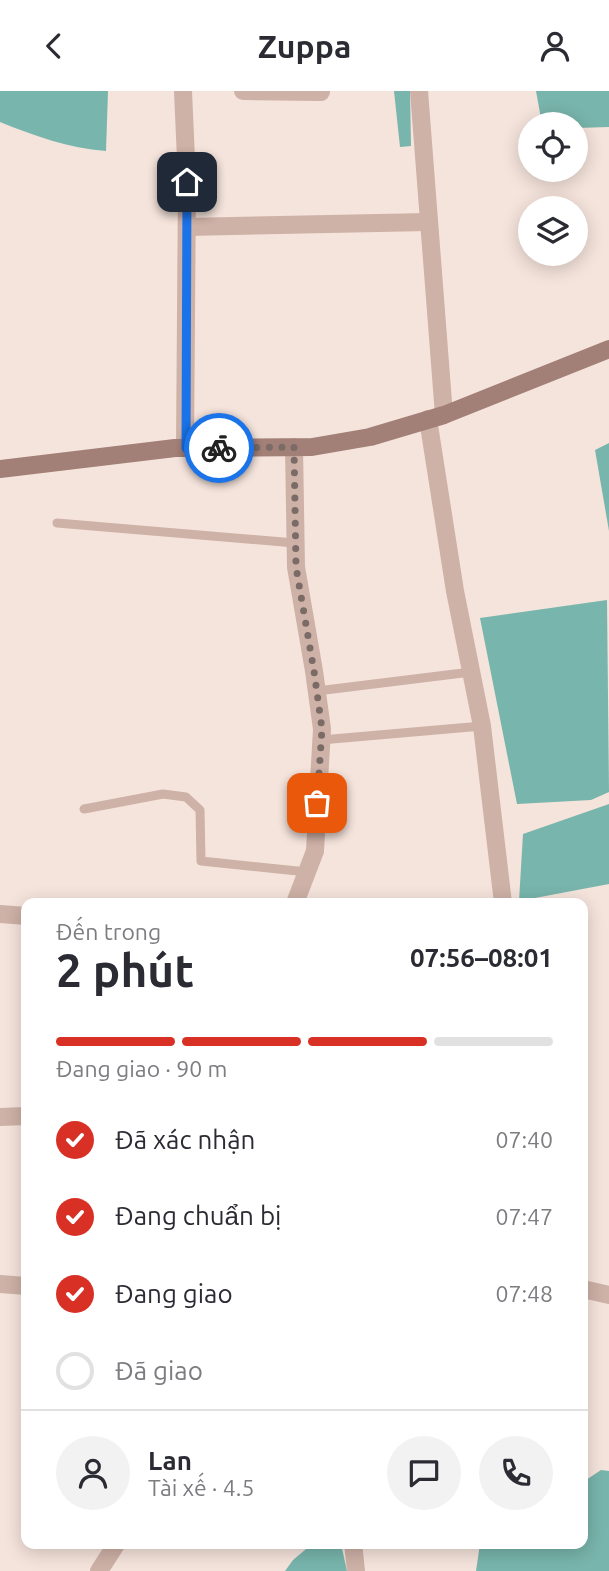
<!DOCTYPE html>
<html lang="vi">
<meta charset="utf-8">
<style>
body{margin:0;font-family:Ubuntu,sans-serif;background:#f2f2f3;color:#2b2b33;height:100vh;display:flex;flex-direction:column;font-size:26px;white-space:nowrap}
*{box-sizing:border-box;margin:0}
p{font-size:23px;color:#7c7c81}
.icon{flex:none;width:38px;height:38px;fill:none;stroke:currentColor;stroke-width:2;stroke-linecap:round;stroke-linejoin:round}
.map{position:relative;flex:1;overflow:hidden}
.panel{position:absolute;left:21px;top:807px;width:567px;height:651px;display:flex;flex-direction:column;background:#fff;border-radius:14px;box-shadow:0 4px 18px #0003}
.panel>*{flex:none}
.fabs{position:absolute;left:518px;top:21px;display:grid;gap:14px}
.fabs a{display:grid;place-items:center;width:70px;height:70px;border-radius:50%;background:#fff;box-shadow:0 4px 18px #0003;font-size:35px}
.pin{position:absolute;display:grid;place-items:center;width:60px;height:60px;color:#fff;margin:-30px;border-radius:14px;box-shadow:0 4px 10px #0006}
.courier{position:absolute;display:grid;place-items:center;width:70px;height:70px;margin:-35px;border:5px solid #1a73e8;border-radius:50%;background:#fff;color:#222;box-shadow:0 2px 9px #0007}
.summary em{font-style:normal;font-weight:700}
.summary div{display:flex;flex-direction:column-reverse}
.summary{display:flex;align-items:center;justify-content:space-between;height:119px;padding:0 35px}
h1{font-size:46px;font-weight:700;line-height:52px}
.bar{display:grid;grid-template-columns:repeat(4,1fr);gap:10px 7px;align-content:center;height:84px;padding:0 35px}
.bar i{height:9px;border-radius:5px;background:#e1e1e2}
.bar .selected{background:#d93025}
.bar p{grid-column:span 4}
.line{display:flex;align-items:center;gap:18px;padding:0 35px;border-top:2px solid #e1e1e2}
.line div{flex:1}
.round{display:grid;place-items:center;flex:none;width:74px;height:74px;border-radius:37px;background:#f2f2f3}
ol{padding:0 35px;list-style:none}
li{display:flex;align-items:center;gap:21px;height:77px}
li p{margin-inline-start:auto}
li .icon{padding:7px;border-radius:50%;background:#d93025;color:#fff;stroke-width:4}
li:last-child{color:#7c7c81}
li i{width:38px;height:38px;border:4px solid #e1e1e2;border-radius:50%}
header{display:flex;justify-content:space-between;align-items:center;height:91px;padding:0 35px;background:#fff;font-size:32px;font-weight:700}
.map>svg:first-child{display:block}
.water{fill:#78b5ac}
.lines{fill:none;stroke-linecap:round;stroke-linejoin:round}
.lane{stroke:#ceb1a7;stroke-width:9}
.street{stroke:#ceb1a7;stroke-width:18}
.secondary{stroke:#a27f77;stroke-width:18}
.done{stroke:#7b6b67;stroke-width:7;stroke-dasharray:0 12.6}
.route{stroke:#1a73e8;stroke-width:9}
</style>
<header><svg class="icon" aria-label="back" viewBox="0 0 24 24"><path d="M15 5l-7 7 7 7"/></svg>Zuppa<svg class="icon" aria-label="person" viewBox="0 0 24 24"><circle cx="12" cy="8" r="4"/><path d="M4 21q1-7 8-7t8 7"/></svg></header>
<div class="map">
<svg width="609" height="1480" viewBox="0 0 609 1480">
<rect width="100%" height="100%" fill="#f5e4dc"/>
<g class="water">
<path d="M0,0H108L106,60C68,57 35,45 0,31Z"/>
<path d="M394,0H410L411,55L400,56Z"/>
<path d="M536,0H609V36L576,37V33H542Z"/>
<path d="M609,352V440L595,359Z"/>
<path d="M607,509L609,701L591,709L517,713L480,527Z"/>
<path d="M609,713V793L519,810L523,743Z"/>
<path d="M601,1379L609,1380V1480H476L480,1453L583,1452V1391Z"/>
<path d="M312,1453H341L347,1480H285L293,1469Z"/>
</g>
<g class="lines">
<g class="lane">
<path d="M57,432L295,452"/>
<path d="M317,600L471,581"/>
<path d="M321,649L482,635"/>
<path d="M84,718L163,703L186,706L200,719L201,770L307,781"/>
</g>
<g class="street">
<path d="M183,0L187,91L185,357"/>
<path d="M243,0L321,1"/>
<path d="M419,0L444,324"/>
<path d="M187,136L428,131"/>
<path d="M428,328L455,500L482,635L503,812"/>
<path d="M294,356L296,476L314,580L322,638L315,760L295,812"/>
<path d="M0,823L26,825"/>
<path d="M0,1026L26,1025"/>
<path d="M0,1193L26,1195"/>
<path d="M583,1198L609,1204"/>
<path d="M353,1452L356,1480"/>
<path d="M99,1480L117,1452"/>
</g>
<path class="secondary" d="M0,378L175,357L312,356L370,346L444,324L609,258"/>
</g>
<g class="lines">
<path class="done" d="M219,357L294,356L296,476L314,580L322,638L317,712"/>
<path class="route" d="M187,91L186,357H219"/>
</g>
</svg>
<div class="fabs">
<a><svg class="icon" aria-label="locate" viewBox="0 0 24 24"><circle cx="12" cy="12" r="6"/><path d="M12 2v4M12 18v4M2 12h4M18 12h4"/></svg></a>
<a><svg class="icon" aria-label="layers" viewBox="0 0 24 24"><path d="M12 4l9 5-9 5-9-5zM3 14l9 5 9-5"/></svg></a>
</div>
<div class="pin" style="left:317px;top:712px;background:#ea580c"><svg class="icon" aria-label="bag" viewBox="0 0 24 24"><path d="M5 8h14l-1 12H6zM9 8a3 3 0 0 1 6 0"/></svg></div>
<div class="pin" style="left:187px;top:91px;background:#1f2937"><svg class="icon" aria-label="home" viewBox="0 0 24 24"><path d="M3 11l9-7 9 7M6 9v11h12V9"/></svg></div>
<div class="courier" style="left:219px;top:357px"><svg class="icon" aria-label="bike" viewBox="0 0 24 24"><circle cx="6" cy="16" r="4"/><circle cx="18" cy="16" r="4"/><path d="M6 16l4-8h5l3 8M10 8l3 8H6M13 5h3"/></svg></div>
<section class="panel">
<div class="summary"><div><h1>2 phút</h1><p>Đến trong</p></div><em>07:56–08:01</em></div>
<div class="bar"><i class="selected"></i><i class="selected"></i><i class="selected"></i><i></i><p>Đang giao · 90 m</p></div>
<ol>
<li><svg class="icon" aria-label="check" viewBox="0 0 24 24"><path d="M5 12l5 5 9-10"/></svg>Đã xác nhận<p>07:40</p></li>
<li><svg class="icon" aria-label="check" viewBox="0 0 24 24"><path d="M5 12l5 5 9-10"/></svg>Đang chuẩn bị<p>07:47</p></li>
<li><svg class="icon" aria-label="check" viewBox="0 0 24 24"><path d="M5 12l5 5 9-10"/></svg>Đang giao<p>07:48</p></li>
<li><i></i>Đã giao</li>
</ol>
<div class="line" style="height:126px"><a class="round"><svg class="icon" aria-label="person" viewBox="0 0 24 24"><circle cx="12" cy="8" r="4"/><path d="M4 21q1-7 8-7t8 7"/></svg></a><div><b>Lan</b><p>Tài xế · 4.5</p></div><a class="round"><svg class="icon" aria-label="chat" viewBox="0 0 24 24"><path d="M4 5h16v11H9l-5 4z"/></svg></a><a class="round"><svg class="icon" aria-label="phone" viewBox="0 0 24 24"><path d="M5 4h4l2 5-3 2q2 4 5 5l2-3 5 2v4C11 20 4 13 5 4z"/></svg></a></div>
</section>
</div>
